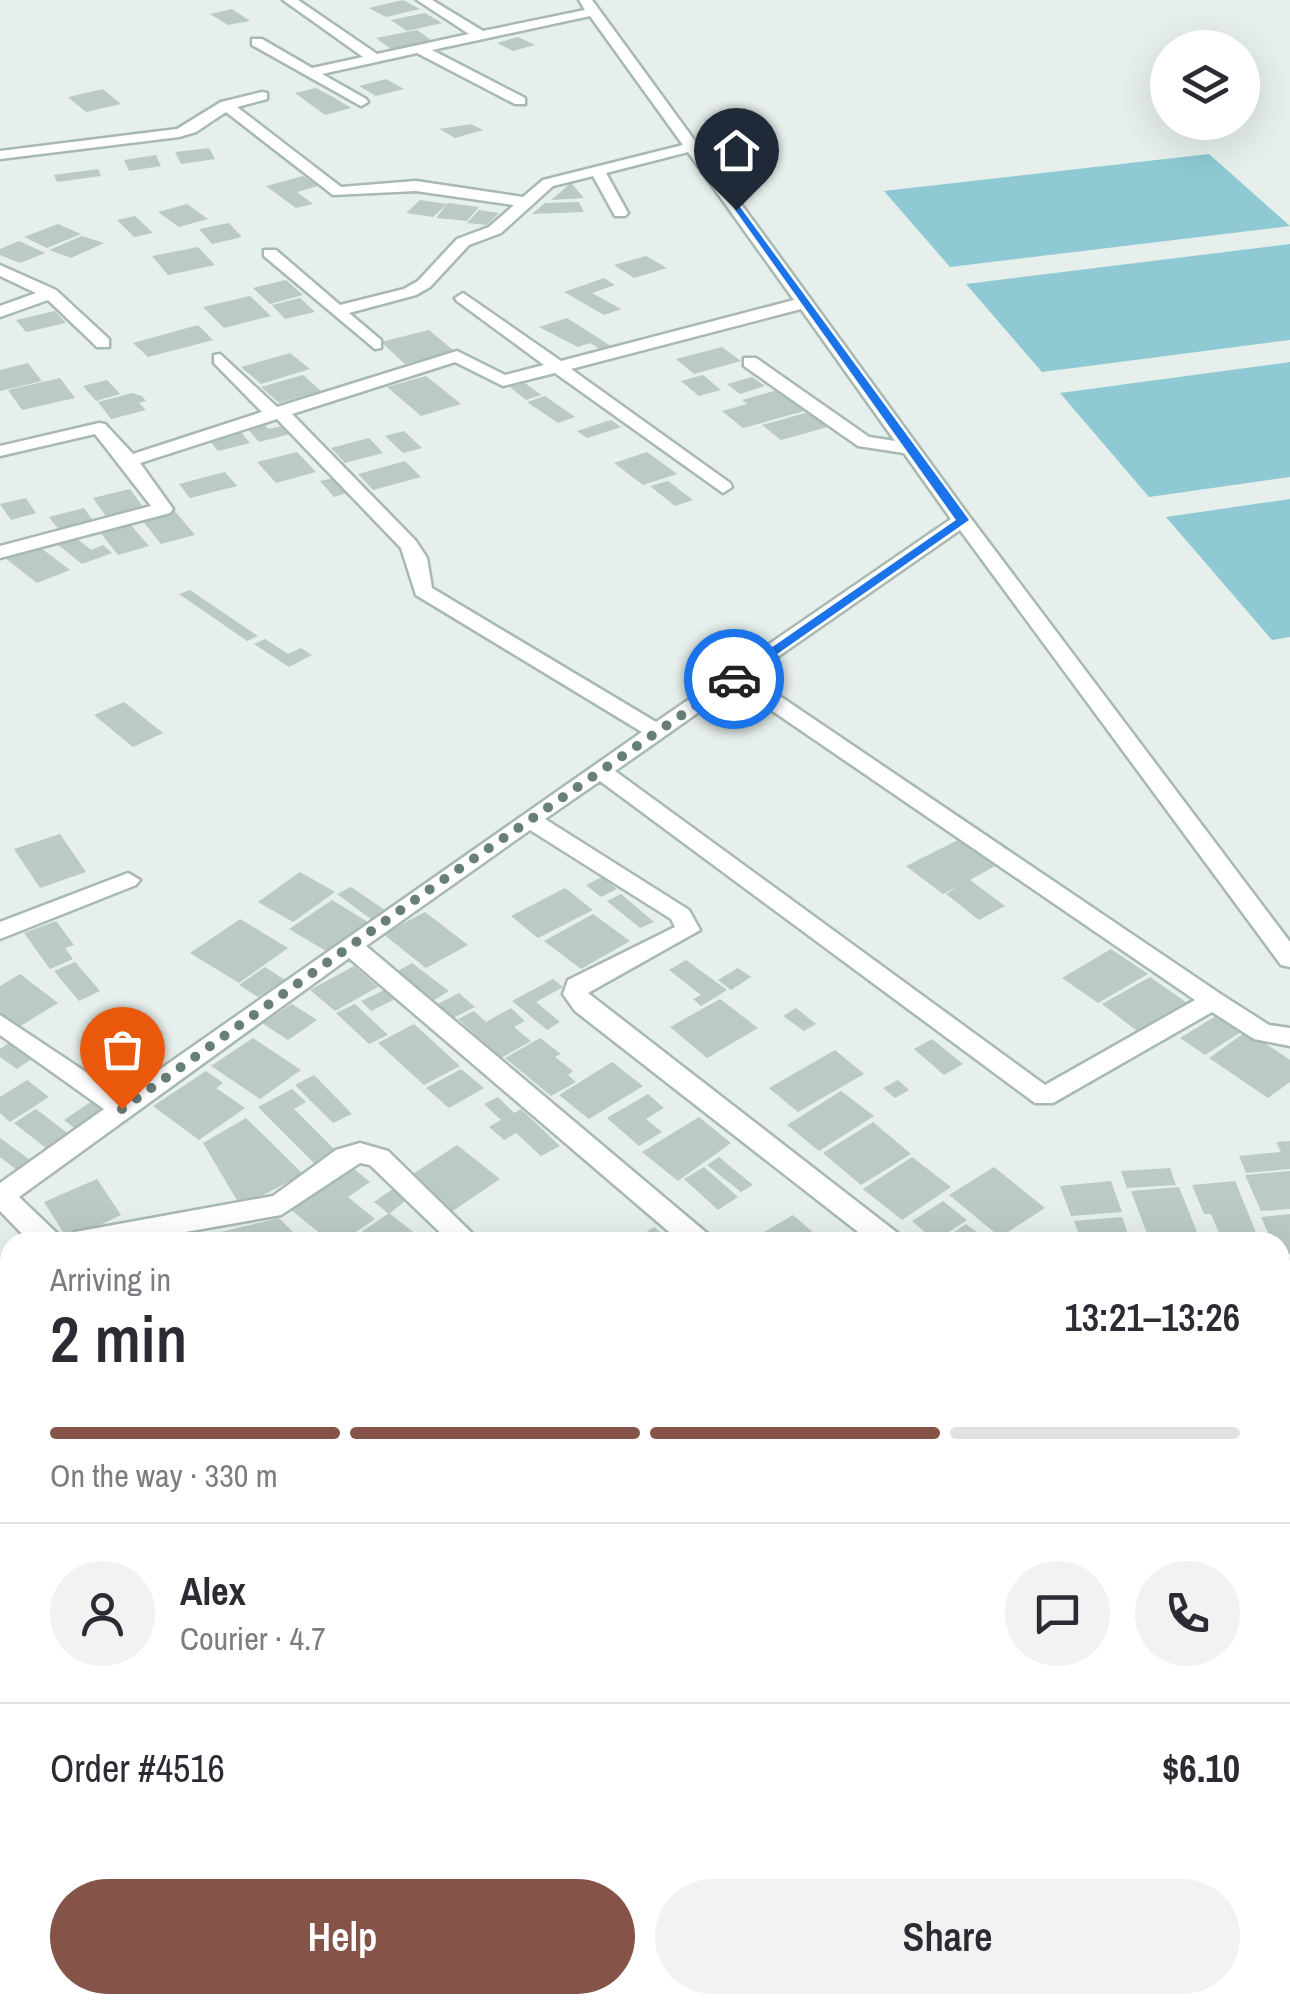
<!DOCTYPE html>
<meta charset="utf-8">
<style>
body{margin:0;font-family:"Archivo Narrow",sans-serif;background:#f2f2f3;color:#2b2b33;height:100vh;display:flex;flex-direction:column;font-size:38px;white-space:nowrap}
*{box-sizing:border-box;margin:0}
p{font-size:32px;color:#7c7c81}
.icon{flex:none;width:55px;height:55px;fill:none;stroke:currentColor;stroke-width:2;stroke-linecap:round;stroke-linejoin:round}
.map{position:relative;flex:1;overflow:hidden}
.details{position:absolute;left:0px;top:1232px;width:1290px;height:782px;display:flex;flex-direction:column;background:#fff;border-radius:30px 30px 0 0;box-shadow:0 10px 40px #0002}
.details>*{flex:none}
.controls{position:absolute;left:1150px;top:30px;display:grid;gap:20px}
.controls a{display:grid;place-items:center;width:110px;height:110px;border-radius:50%;background:#fff;box-shadow:0 10px 40px #0002;font-size:50px}
.pin{position:absolute;display:grid;place-items:center;width:85px;height:85px;color:#fff;margin:-102px -42px;border-radius:50% 50% 50% 0;rotate:-45deg;box-shadow:0 0 10px #0007}
.pin .icon{rotate:45deg}
.courier{position:absolute;display:grid;place-items:center;width:100px;height:100px;margin:-50px;border:8px solid #1a73e8;border-radius:50%;background:#fff;color:#222;box-shadow:0 2px 12px #0007}
.headline em{font-style:normal;font-weight:600}
.headline div{display:flex;flex-direction:column-reverse}
.headline{display:flex;align-items:center;justify-content:space-between;height:170px;padding:0 50px}
h1{font-size:65px;font-weight:600;line-height:75px}
.bar{display:grid;grid-template-columns:repeat(4,1fr);gap:15px 10px;align-content:center;height:120px;padding:0 50px}
.bar i{height:12px;border-radius:8px;background:#e1e1e2}
.bar .active{background:#855347}
.bar p{grid-column:span 4}
.line{display:flex;align-items:center;gap:25px;padding:0 50px;border-top:2px solid #e1e1e2}
.line div{flex:1}
.round{display:grid;place-items:center;flex:none;width:105px;height:105px;border-radius:52px;background:#f2f2f3}
.action{display:flex;gap:20px;margin-top:auto;padding:20px 50px}
.action a{flex:1;height:115px;border-radius:60px;background:#855347;color:#fff;font-size:40px;font-weight:600;line-height:115px;text-align:center}
.action a+a{background:#f2f2f3;color:#2b2b33}
.map>svg:first-child{display:block}
.water{fill:#8ec9d4}
.building{fill:#bbcac4}
.lines{fill:none;stroke-linecap:round;stroke-linejoin:round}
.minor-casing{stroke:#a8b8b2;stroke-width:5}
.minor{fill:#fff;fill-rule:evenodd}
.route{fill:#1a73e8}
.done{stroke:#687f78;stroke-width:10;stroke-dasharray:0 18}
</style>
<div class="map">
<svg width="1290" height="2013" viewBox="0 0 1290 2013">
<rect width="100%" height="100%" fill="#e6efeb"/>
<g class="water">
<path d="M1209,154L1290,226L950,267L884,191Z"/>
<path d="M1290,244V340L1042,372L966,284Z"/>
<path d="M1290,362V477L1149,497L1060,393Z"/>
<path d="M1290,499V637L1272,640L1166,517Z"/>
</g>
<g class="building">
<path d="M403,0L420,9L386,17L369,8Z"/>
<path d="M232,9L250,21L228,25L210,14Z"/>
<path d="M425,13L442,23L407,31L391,20Z"/>
<path d="M417,30L434,42L392,50L376,38Z"/>
<path d="M518,37L535,45L513,51L497,43Z"/>
<path d="M386,79L404,89L376,96L359,86Z"/>
<path d="M316,88L333,97L351,108L325,115L295,93Z"/>
<path d="M103,89L121,104L86,112L68,97Z"/>
<path d="M471,124L483,130L455,138L439,129Z"/>
<path d="M209,148L215,159L181,164L175,152Z"/>
<path d="M156,155L161,166L129,171L124,160Z"/>
<path d="M98,169L101,176L57,182L54,175Z"/>
<path d="M303,176L318,186L297,192L313,204L296,208L266,186Z"/>
<path d="M571,183L584,198L551,200Z"/>
<path d="M420,200L447,204L433,217L406,213Z"/>
<path d="M579,202L584,212L532,214L545,203Z"/>
<path d="M448,203L479,207L467,221L436,218Z"/>
<path d="M187,204L208,219L179,227L158,212Z"/>
<path d="M479,210L499,213L487,225L467,223Z"/>
<path d="M135,216L153,233L134,237L117,220Z"/>
<path d="M229,223L242,237L212,244L199,229Z"/>
<path d="M58,224L81,234L47,248L24,237Z"/>
<path d="M82,236L104,243L71,258L49,250Z"/>
<path d="M19,241L45,253L20,263L0,255V249Z"/>
<path d="M198,247L215,265L168,275L152,256Z"/>
<path d="M646,256L667,268L634,278L614,265Z"/>
<path d="M604,278L615,285L592,293L621,309L604,315L564,292Z"/>
<path d="M286,280L303,295L270,304L253,288Z"/>
<path d="M250,296L271,316L224,328L203,307Z"/>
<path d="M300,298L315,312L285,319L272,305Z"/>
<path d="M55,311L66,323L26,332L16,320Z"/>
<path d="M567,318L614,348L603,351L590,343L578,347L539,327Z"/>
<path d="M198,325L213,340L148,357L133,343Z"/>
<path d="M429,330L454,351L405,364L381,342Z"/>
<path d="M722,347L741,361L694,374L676,359Z"/>
<path d="M290,353L310,369L261,384L241,367Z"/>
<path d="M28,363L42,381L0,391V370Z"/>
<path d="M303,375L321,391L279,403L261,387Z"/>
<path d="M703,375L721,390L699,396L681,381Z"/>
<path d="M426,376L461,404L421,416L387,387Z"/>
<path d="M752,377L765,386L740,394L727,384Z"/>
<path d="M60,378L75,398L22,410L8,390Z"/>
<path d="M107,380L120,394L96,401L83,386Z"/>
<path d="M525,383L541,395L526,400L510,387Z"/>
<path d="M777,390L804,411L743,428L722,411L747,404L742,400Z"/>
<path d="M132,393L142,396L146,401L139,403L146,410L111,419L98,402Z"/>
<path d="M545,396L575,417L558,423L527,402Z"/>
<path d="M809,412L828,427L781,440L762,425Z"/>
<path d="M611,420L621,427L587,438L577,431Z"/>
<path d="M262,423L269,429L282,426L290,434L259,442L246,427Z"/>
<path d="M404,431L422,448L403,453L385,436Z"/>
<path d="M241,432L250,443L218,451L209,440Z"/>
<path d="M369,438L383,453L345,463L331,448Z"/>
<path d="M297,452L316,472L276,483L257,462Z"/>
<path d="M647,452L677,474L643,485L614,463Z"/>
<path d="M405,461L421,477L373,490L358,474Z"/>
<path d="M225,472L237,486L190,498L179,484Z"/>
<path d="M334,478L347,493L334,497L320,481Z"/>
<path d="M668,481L693,500L675,506L650,486Z"/>
<path d="M130,489L145,510L108,519L93,498Z"/>
<path d="M26,498L36,513L11,520L0,504Z"/>
<path d="M84,508L94,522L60,531L49,517Z"/>
<path d="M174,510L195,535L161,544L141,519Z"/>
<path d="M129,523L149,546L118,555L99,531Z"/>
<path d="M75,537L91,550L103,545L112,553L82,564L57,544Z"/>
<path d="M37,545L70,570L37,583L5,558Z"/>
<path d="M190,590L258,636L247,641L179,594Z"/>
<path d="M265,639L288,654L301,648L312,655L289,667L254,644Z"/>
<path d="M124,702L163,733L133,747L94,715Z"/>
<path d="M60,834L86,872L40,888L14,849Z"/>
<path d="M958,840L995,866L970,880L1005,906L979,920L946,894L958,886L943,894L906,866Z"/>
<path d="M300,872L335,892L293,922L258,902Z"/>
<path d="M602,877L617,889L601,897L586,885Z"/>
<path d="M351,887L385,910L371,919L337,894Z"/>
<path d="M565,888L593,910L538,938L511,916Z"/>
<path d="M621,894L654,922L640,928L607,901Z"/>
<path d="M332,900L368,922L326,951L289,929Z"/>
<path d="M425,912L468,945L426,968L383,934Z"/>
<path d="M593,914L630,941L581,969L544,941Z"/>
<path d="M240,919L288,948L239,983L190,953Z"/>
<path d="M56,921L74,945L65,948L73,959L50,969L24,933Z"/>
<path d="M1111,949L1148,974L1098,1003L1062,978Z"/>
<path d="M686,960L727,990L701,1006L693,999L701,995L669,970Z"/>
<path d="M75,962L100,991L79,1001L54,971Z"/>
<path d="M412,963L449,991L433,1001L396,972Z"/>
<path d="M354,966L378,987L335,1011L310,990Z"/>
<path d="M265,967L285,980L258,997L239,985Z"/>
<path d="M738,968L751,977L731,990L718,980Z"/>
<path d="M20,974L58,1003L19,1027L0,1012V986Z"/>
<path d="M1150,977L1190,1005L1141,1034L1102,1004Z"/>
<path d="M553,979L563,987L536,1002L560,1022L547,1030L512,1001Z"/>
<path d="M395,985L405,994L371,1011L361,1001Z"/>
<path d="M459,993L475,1007L453,1018L438,1004Z"/>
<path d="M720,999L758,1028L707,1058L670,1027Z"/>
<path d="M292,1004L317,1020L288,1040L262,1023Z"/>
<path d="M355,1004L388,1035L369,1044L336,1013Z"/>
<path d="M511,1008L525,1021L514,1027L531,1041L501,1058L458,1019L474,1011L486,1022Z"/>
<path d="M796,1008L816,1024L804,1031L783,1016Z"/>
<path d="M1216,1016L1241,1032L1205,1055L1180,1038Z"/>
<path d="M414,1024L460,1066L424,1085L378,1043Z"/>
<path d="M1247,1031L1290,1060V1082L1268,1098L1209,1058Z"/>
<path d="M253,1038L301,1070L260,1099L211,1066Z"/>
<path d="M540,1038L561,1054L555,1057L573,1071L568,1075L576,1082L551,1096L505,1058Z"/>
<path d="M932,1039L963,1064L944,1075L914,1049Z"/>
<path d="M10,1042L33,1058L17,1069L0,1057V1049Z"/>
<path d="M835,1050L864,1074L798,1112L769,1088Z"/>
<path d="M612,1062L643,1086L589,1119L559,1095Z"/>
<path d="M461,1069L484,1088L449,1108L426,1088Z"/>
<path d="M206,1071L223,1083L216,1088L245,1108L199,1140L153,1106Z"/>
<path d="M314,1075L352,1114L333,1123L295,1085Z"/>
<path d="M27,1080L49,1097L10,1122L0,1113V1097Z"/>
<path d="M898,1080L909,1090L895,1098L883,1088Z"/>
<path d="M292,1089L306,1102L294,1109L336,1151L314,1163L258,1107Z"/>
<path d="M841,1091L874,1116L819,1151L787,1125Z"/>
<path d="M648,1094L664,1108L646,1119L662,1132L639,1146L607,1118Z"/>
<path d="M498,1097L514,1113L521,1109L560,1146L541,1156L516,1133L504,1140L489,1127L501,1120L484,1104Z"/>
<path d="M92,1101L109,1114L81,1133L64,1120Z"/>
<path d="M36,1109L74,1138L51,1152L14,1123Z"/>
<path d="M699,1117L731,1143L678,1181L642,1152Z"/>
<path d="M246,1118L303,1174L241,1207L203,1143Z"/>
<path d="M873,1122L911,1154L861,1185L823,1153Z"/>
<path d="M0,1138L37,1165L23,1175L0,1157Z"/>
<path d="M1290,1141V1169L1246,1173L1239,1156L1281,1152L1276,1142Z"/>
<path d="M457,1145L500,1179L450,1213L407,1178Z"/>
<path d="M719,1157L753,1185L741,1192L707,1165Z"/>
<path d="M912,1157L951,1187L902,1220L863,1189Z"/>
<path d="M704,1167L738,1197L718,1210L684,1179Z"/>
<path d="M994,1167L1045,1208L1000,1237L949,1195Z"/>
<path d="M353,1168L370,1182L348,1197L375,1219L341,1242H331L291,1210Z"/>
<path d="M1170,1168L1176,1185L1127,1188L1121,1171Z"/>
<path d="M1290,1171V1209L1261,1211L1245,1175Z"/>
<path d="M97,1179L121,1215L68,1240L44,1202Z"/>
<path d="M1111,1181L1122,1212L1071,1216L1060,1186Z"/>
<path d="M1235,1181L1260,1242H1223L1211,1214H1204L1192,1185Z"/>
<path d="M1179,1187L1201,1242H1150L1131,1191Z"/>
<path d="M394,1188L409,1198L389,1214L374,1202Z"/>
<path d="M943,1201L967,1220L935,1241L912,1221Z"/>
<path d="M389,1213L426,1242H347Z"/>
<path d="M1290,1214V1254L1280,1255V1242H1272L1261,1217Z"/>
<path d="M793,1215L824,1242H747Z"/>
<path d="M1122,1217L1129,1236L1081,1240L1074,1221Z"/>
<path d="M279,1218L295,1234L278,1242L192,1239Z"/>
<path d="M966,1224L990,1242H939Z"/>
<path d="M654,1227L672,1242H631Z"/>
<path d="M1290,1258V1298L1280,1275V1259Z"/>
<path d="M1280,1346H1287L1290,1353V1391L1280,1392Z"/>
<path d="M1280,1477L1290,1493V1541L1280,1543Z"/>
<path d="M10,1483V1505L0,1511V1488Z"/>
<path d="M7,1601L10,1681L0,1686V1604Z"/>
<path d="M1290,1674V1734L1280,1735V1675Z"/>
<path d="M10,1687V1787L0,1793V1693Z"/>
<path d="M1290,1882V1932L1280,1934V1883Z"/>
<path d="M10,1988V2005H38L28,2013H10L0,2000Z"/>
<path d="M50,2005H107L98,2013H40Z"/>
<path d="M141,2005H226L227,2013H142Z"/>
<path d="M254,2005H375L376,2010L255,2013Z"/>
<path d="M474,2005H581L582,2013H475Z"/>
<path d="M602,2005H633L634,2013H603Z"/>
<path d="M647,2005H746L748,2013H648Z"/>
<path d="M877,2005H1007L1009,2013H879Z"/>
<path d="M1182,2005H1218L1221,2013H1185Z"/>
</g>
<g class="lines">
<defs>
<g id="minor">
<path d="M283,0H298L377,54L469,34L417,0H432L483,31L585,10L579,0H592L969,516L1290,942V967L1281,965L960,530L750,676L1222,995L1269,1025L1290,1028V1046L1254,1039L1212,1012L1053,1103H1035L600,781L545,819L689,910L700,930L588,993L900,1235L904,1242H871L575,1011L563,994L568,980L675,927L671,919L530,830L366,946L709,1235L713,1242H681L349,958L19,1197L63,1239L75,1232L273,1196L336,1150L360,1143L388,1151L481,1242H450L370,1165L360,1163L281,1215L129,1242H30L0,1211V1183L104,1109L0,1035V1015L122,1096L642,732L416,595L401,548L277,419L140,463L173,509L170,513L0,558V546L151,506L95,434L0,456V446L99,423L105,424L133,454L262,412L214,363V355L220,354L277,407L457,351L505,375L544,365L457,301L455,298L463,293L561,361L794,300L688,152L606,173L628,213L625,216H615L593,176L553,186L501,233L469,245L430,287L416,295L349,313L381,340V348L375,349L264,256V250H276L340,305L404,289L418,281L457,239L489,227L514,205L416,191L333,195L226,112L196,132L179,137L0,159V151L177,129L221,102L262,92L267,93V99L237,107L341,187L416,181L523,197L543,180L683,145L590,16L432,50L525,98V104H515L417,53L322,74L366,99L368,102L361,106L252,45V39H262L312,68L363,57ZM801,309L895,441L869,437L756,358H744V366L858,446L904,453L951,519L656,722L432,588L427,558L416,541L292,414L455,362L503,386L555,373L723,493L732,487L730,483L571,369ZM736,686L1195,1000L1045,1085L615,771Z"/>
<path d="M0,265L56,290L109,339V347H97L48,300L0,317V306L36,293L0,276Z"/>
<path d="M128,873L140,880L136,885L0,939V922Z"/>
<path d="M0,1363L10,1367V1400L0,1396Z"/>
<path d="M1290,1423V1447L1280,1448V1424Z"/>
<path d="M0,1805L10,1809V1852L0,1848Z"/>
<path d="M420,2005H458L459,2013H421Z"/>
<path d="M829,2005H867L868,2013H830Z"/>
<path d="M1228,2005H1266L1269,2013H1231Z"/>
</g>
</defs>
<use href="#minor" class="minor-casing"/>
<use href="#minor" class="minor"/>
</g>
<path class="route" d="M733,207H740L969,520L734,684L729,677L956,520Z"/>
<g class="lines">
<path class="done" d="M122,1109L440,882L734,679"/>
</g>
</svg>
<div class="controls">
<a><svg class="icon" aria-label="layers" viewBox="0 0 24 24"><path d="M12 4l9 5-9 5-9-5zM3 14l9 5 9-5"/></svg></a>
</div>
<div class="pin" style="left:122px;top:1109px;background:#ea580c"><svg class="icon" aria-label="bag" viewBox="0 0 24 24"><path d="M5 8h14l-1 12H6zM9 8a3 3 0 0 1 6 0"/></svg></div>
<div class="pin" style="left:736px;top:210px;background:#1f2937"><svg class="icon" aria-label="home" viewBox="0 0 24 24"><path d="M3 11l9-7 9 7M6 9v11h12V9"/></svg></div>
<div class="courier" style="left:734px;top:679px"><svg class="icon" aria-label="car" viewBox="0 0 24 24"><path d="M5 17H2v-5l4-1 3-4h7l3 4 3 1v5h-3M9 17h6M6 11h13"/><circle cx="7" cy="17" r="2"/><circle cx="17" cy="17" r="2"/></svg></div>
<section class="details">
<div class="headline"><div><h1>2 min</h1><p>Arriving in</p></div><em>13:21–13:26</em></div>
<div class="bar"><i class="active"></i><i class="active"></i><i class="active"></i><i></i><p>On the way · 330 m</p></div>
<div class="line" style="height:180px"><a class="round"><svg class="icon" aria-label="person" viewBox="0 0 24 24"><circle cx="12" cy="8" r="4"/><path d="M4 21q1-7 8-7t8 7"/></svg></a><div><b>Alex</b><p>Courier · 4.7</p></div><a class="round"><svg class="icon" aria-label="chat" viewBox="0 0 24 24"><path d="M4 5h16v11H9l-5 4z"/></svg></a><a class="round"><svg class="icon" aria-label="phone" viewBox="0 0 24 24"><path d="M5 4h4l2 5-3 2q2 4 5 5l2-3 5 2v4C11 20 4 13 5 4z"/></svg></a></div>
<div class="line" style="height:130px"><div>Order #4516</div><b>$6.10</b></div>
<div class="action"><a>Help</a><a>Share</a></div>
</section>
</div>
